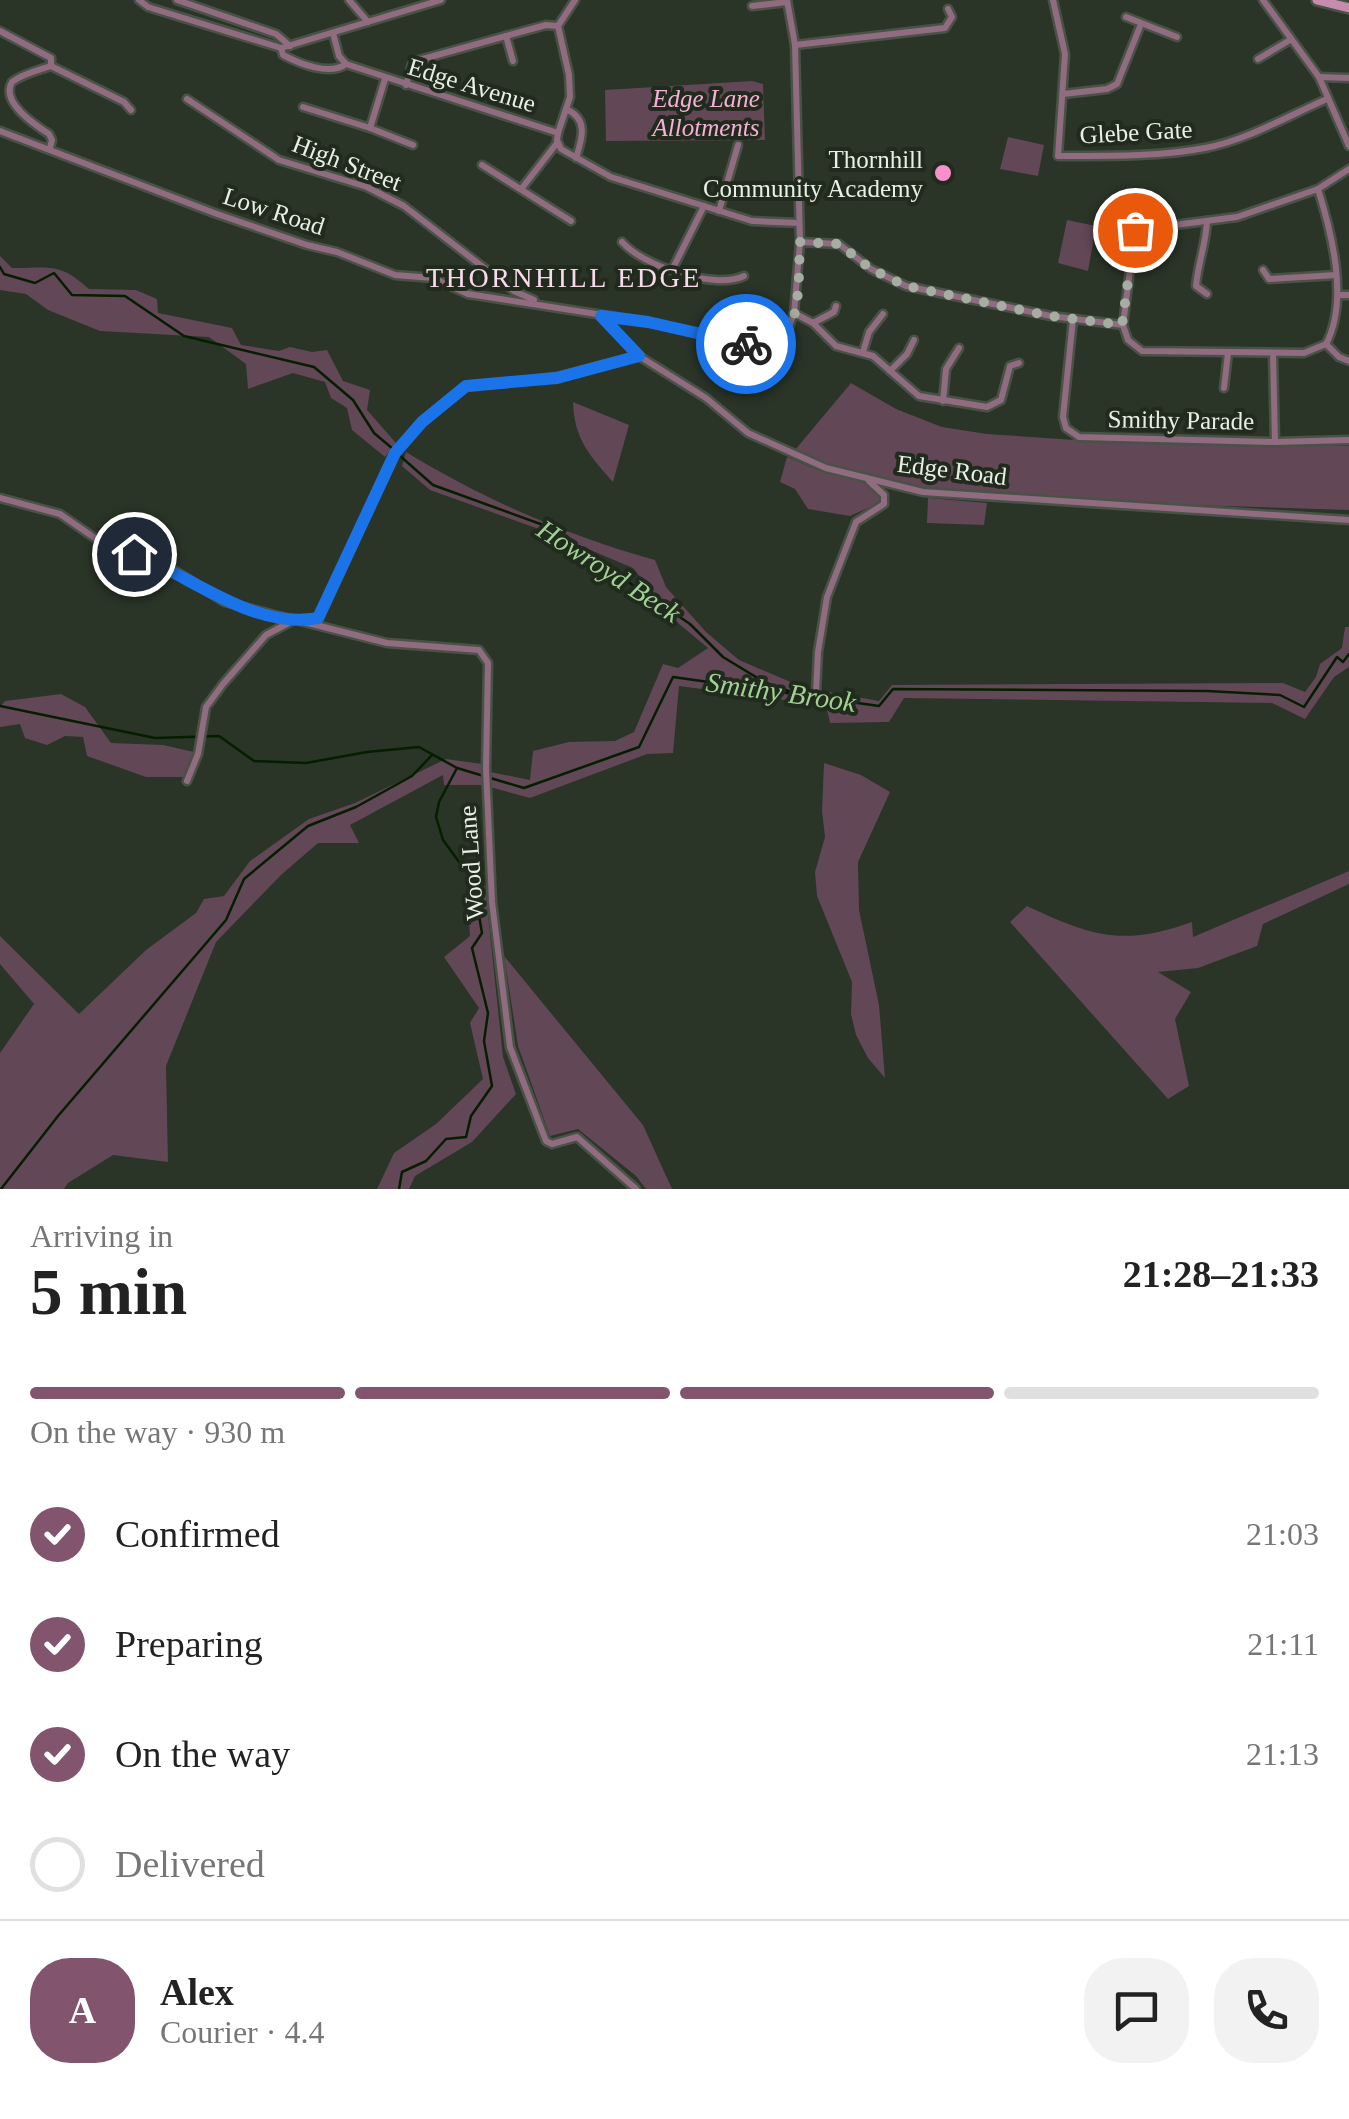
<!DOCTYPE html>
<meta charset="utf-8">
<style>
body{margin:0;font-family:Georgia,serif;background:#f2f2f2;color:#222;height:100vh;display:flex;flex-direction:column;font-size:38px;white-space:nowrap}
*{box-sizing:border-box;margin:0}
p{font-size:32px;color:#767676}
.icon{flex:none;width:55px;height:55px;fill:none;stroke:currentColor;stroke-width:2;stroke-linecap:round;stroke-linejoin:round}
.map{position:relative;height:1189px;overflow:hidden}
.details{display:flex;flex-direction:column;background:#fff;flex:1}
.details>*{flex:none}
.pin{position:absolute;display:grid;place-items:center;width:85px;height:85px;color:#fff;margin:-42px;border:5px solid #fff;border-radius:50%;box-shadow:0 2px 10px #0007}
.courier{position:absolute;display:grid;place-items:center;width:100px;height:100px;margin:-50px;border:8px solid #1a73e8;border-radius:50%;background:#fff;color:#222;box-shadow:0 2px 12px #0007}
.summary em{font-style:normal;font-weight:700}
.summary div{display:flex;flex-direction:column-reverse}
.summary{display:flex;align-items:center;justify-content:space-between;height:170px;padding:0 30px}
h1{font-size:65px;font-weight:700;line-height:75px}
.bar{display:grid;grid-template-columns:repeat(4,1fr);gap:15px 10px;align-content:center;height:120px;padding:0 30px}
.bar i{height:12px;border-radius:8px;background:#e0e0e0}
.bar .active{background:#82546e}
.bar p{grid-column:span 4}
.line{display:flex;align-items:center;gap:25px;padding:0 30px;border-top:2px solid #e0e0e0}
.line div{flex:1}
.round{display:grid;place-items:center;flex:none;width:105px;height:105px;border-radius:40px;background:#f2f2f2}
ol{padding:0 30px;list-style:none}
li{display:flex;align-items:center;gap:30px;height:110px}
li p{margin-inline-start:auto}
li .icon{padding:10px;border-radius:50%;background:#82546e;color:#fff;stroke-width:4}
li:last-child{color:#767676}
li i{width:55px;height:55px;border:5px solid #e0e0e0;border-radius:50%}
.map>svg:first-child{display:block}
.green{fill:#624756}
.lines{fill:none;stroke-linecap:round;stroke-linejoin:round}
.stream{stroke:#051e00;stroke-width:2.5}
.street-casing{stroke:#485246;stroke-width:11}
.secondary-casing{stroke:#485246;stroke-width:14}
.street{stroke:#916b7f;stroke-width:6}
.secondary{stroke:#c78bac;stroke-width:9}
.done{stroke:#a6aea3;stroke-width:10;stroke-dasharray:0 18}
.route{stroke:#1a73e8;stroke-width:12}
.poi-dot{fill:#f890cc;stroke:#202a1d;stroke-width:4}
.labels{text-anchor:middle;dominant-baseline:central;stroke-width:8;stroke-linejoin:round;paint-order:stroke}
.street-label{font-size:25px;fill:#e8efe6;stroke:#202a1d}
.park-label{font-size:25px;font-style:italic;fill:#f6b0d6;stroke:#202a1d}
.poi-label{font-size:25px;fill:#e8efe6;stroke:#202a1d;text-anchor:end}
.neighbourhood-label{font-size:28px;letter-spacing:2.5px;fill:#f9daea;stroke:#202a1d}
.water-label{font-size:28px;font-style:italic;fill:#a2d195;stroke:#202a1d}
</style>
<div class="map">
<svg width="1349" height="1189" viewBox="0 0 1349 1189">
<rect width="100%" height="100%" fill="#2a3427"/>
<g class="green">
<path d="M752,81L763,84L765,140L606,141L605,90Z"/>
<path d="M1008,137L1044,145L1038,176L1000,169Z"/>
<path d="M1067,220L1096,226L1088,271L1058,263Z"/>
<path d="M0,256L12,268C51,268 59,262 89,289L136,290L157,299L158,313L232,328L241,345L279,351L290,347L312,352L327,350L343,381L370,390L367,410L396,443L385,457L352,430L347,408L331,398L325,382L293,373L248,389L246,364L209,337L100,331L48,310L26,294L0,290Z"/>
<path d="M851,383L896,409L942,427L987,434L1119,443L1349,446V510L1132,503L916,487L827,464L795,450Z"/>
<path d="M573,402L629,425L613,482C590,456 574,439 573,402Z"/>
<path d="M406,452C483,499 568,536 655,560L666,587L706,632L739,660L807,689L815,704L679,686L673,753L647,754L530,798L490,787V772L530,780L533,751L569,742L615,741L634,732L663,664L678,668L708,648L678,623L633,568L550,533L430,490L402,466Z"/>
<path d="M787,457C800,462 813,469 826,473C848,479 871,476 881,502L850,516L808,509L795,489L780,482Z"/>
<path d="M928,498L987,503L984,525L927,523Z"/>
<path d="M1345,627H1349V667L1334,677L1305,719L1272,703L904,698L889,722L830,723L823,691L879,701L892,685L1283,683L1305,692L1316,677L1320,664L1342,648Z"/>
<path d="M61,694L85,707L111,743L163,745L194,752L183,777H146L87,756L83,737L65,736L47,745L25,738L20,724L0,727V707L5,701Z"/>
<path d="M446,759L482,764L483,785H444L443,775L350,825L359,843H318L281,875L216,942L166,1066L168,1162L113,1155L68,1183L64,1189H0V1053L34,1004L0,964V936L79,1014L146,950L196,913L204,899L224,896L250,861L309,819L355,803Z"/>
<path d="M824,763L861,775L890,792L858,862L859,910L879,1005L885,1078L868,1058L856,1035L851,1014L852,982L817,896L815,872L825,837L822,811Z"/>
<path d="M1349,871V884L1263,924L1257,946L1198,968L1158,972L1191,992L1175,1019L1189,1086L1168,1099L1010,922L1027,906C1091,936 1122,947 1192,922L1193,937Z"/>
<path d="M485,886L503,1057L516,1094L472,1142L415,1176L409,1189H377L394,1153L436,1124L483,1079L470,1023L479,1008L444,957L470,936L467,888Z"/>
<path d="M504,956L643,1125L672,1189H646L636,1176L578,1129L550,1136L518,1046Z"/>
</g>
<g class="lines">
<g class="stream">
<path d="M0,267L4,274L35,283L54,273L72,295L125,296L184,336L314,367L353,400L374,433L393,449"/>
<path d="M399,455L433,485L546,526L690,624L723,657L764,682L799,695"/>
<path d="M0,706L155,738L219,736L254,761L306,763L367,752L419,747L457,768L524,788L639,747L673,677L879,706L893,689L1207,691L1280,695L1304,707L1337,657L1343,662L1349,654"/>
<path d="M1,1189L58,1116L226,920L244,879L308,826L356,807L412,776L432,755"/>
<path d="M399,1189L402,1172L426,1161L446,1139L466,1137L471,1116L492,1086L484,1041L488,1013L472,948L482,933L473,881L443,840L436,817L439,802L457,768"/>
</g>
<defs>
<g id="street">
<path d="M139,0L148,7L281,48L441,0"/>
<path d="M177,0L276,34L290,46"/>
<path d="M349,0L368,22"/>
<path d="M1053,0L1065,54L1058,156C1107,156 1157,157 1205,148C1247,140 1288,116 1327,99"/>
<path d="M1263,0L1319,77L1349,146"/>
<path d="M752,6L787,2"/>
<path d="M1126,17L1177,37"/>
<path d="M558,26L575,0"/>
<path d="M0,31L51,58V66"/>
<path d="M333,33L339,56L346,64L558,133L557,140L561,149L611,177L752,221L799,223"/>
<path d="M506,36L513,61"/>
<path d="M795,45L945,28L952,17L948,9"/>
<path d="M281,48L283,55C300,64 330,76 346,64"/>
<path d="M1258,59L1290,40"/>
<path d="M1319,77L1349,78"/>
<path d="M406,85L412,64L419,60L546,25L558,26L569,75L570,97L558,133"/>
<path d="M1063,94L1107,89L1117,84L1141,24"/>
<path d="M187,99L279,160L367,187L404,206L514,291L534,300"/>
<path d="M303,107L370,128L385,79"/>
<path d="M566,109C589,119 582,139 576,158"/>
<path d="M370,128L413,145"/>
<path d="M0,131L217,214L307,245L337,252L395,275L433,278L468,294L648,322L773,351L785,338L794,313L800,242L795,45L787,0"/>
<path d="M50,148L52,140L49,134C35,125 0,102 12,82C22,74 39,70 51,66L124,102L131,110"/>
<path d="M482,165L571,221"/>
<path d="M522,188L557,143"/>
<path d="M1318,189C1332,234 1349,301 1326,344L1304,353L1142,351L1128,340L1123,325L1135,230L1237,217L1318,189L1349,169"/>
<path d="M719,211L738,145"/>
<path d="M1207,221C1206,244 1198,263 1196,286L1207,294"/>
<path d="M622,242C643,266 714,290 744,276"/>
<path d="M800,242L839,244L871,269L906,286L1051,316L1123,325"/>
<path d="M672,270L704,206"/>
<path d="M1263,270L1269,279L1336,275"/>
<path d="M1338,295H1349"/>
<path d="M794,313L813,323L836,346L873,356L919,396L987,407L1001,400L1010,366L1019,363"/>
<path d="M602,316L639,356L706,398L748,433L826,468L923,492L1349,520"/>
<path d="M1073,319L1063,417L1066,428L1079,437L1275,442L1349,440"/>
<path d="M813,323L834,312L836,306"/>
<path d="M1326,344L1339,357L1349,361"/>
<path d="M863,352L869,332L883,314"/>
<path d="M1273,353L1275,442"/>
<path d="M890,371L907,354L914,340"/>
<path d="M1224,388L1228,353"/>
<path d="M943,401L946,369L959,348"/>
<path d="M0,498L60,514L102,543L167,566L225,602L294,620"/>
<path d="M300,621L387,643L479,650L488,663L486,769L492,902L510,1047L546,1141L552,1144L577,1137L636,1189"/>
<path d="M816,693L818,652L827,597L856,522L884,504V495L869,481"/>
<path d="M187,781L198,754L206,707L223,684L266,635L294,620L319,618L395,453L422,422L465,387L557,377L637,356"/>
</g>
<path id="secondary" d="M1317,0L1349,8"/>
</defs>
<use href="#street" class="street-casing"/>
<use href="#secondary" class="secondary-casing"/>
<use href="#street" class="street"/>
<use href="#secondary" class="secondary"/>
</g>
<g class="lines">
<path class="done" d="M746,344L773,351C803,327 798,277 800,242L839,244L871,269L906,286L1050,316L1122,325L1135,230"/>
<path class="route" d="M134,554C192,576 253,630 318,618L395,453L422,422L466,386L557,378L639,356L601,316L648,322L746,344"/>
</g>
<circle class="poi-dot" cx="943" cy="173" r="10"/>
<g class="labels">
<g class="street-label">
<text transform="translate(472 85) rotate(17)">Edge Avenue</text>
<text transform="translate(1136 132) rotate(-3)">Glebe Gate</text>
<text transform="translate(347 163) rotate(21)">High Street</text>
<text transform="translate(274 211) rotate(18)">Low Road</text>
<text transform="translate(1181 420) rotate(1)">Smithy Parade</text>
<text transform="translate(952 470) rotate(7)">Edge Road</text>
<text transform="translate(471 863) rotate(-94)">Wood Lane</text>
</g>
<g class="park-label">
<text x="706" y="98">Edge Lane<tspan x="706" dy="29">Allotments</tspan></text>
</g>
<g class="poi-label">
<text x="923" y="159">Thornhill<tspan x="923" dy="29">Community Academy</tspan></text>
</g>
<g class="neighbourhood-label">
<text x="564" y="277">THORNHILL EDGE</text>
</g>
<g class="water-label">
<text transform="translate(609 571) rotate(33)">Howroyd Beck</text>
<text transform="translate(781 692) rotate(8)">Smithy Brook</text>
</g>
</g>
</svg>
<div class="pin" style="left:1135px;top:230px;background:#ea580c"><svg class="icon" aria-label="bag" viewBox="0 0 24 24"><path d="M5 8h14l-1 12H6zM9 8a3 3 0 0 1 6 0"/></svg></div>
<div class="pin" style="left:134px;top:554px;background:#1f2937"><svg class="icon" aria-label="home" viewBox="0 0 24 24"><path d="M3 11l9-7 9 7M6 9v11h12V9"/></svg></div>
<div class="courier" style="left:746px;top:344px"><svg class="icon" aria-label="bike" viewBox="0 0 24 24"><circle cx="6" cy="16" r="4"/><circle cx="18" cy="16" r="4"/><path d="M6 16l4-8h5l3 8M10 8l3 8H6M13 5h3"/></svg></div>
</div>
<section class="details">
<div class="summary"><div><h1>5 min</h1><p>Arriving in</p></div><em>21:28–21:33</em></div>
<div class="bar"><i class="active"></i><i class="active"></i><i class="active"></i><i></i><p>On the way · 930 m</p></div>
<ol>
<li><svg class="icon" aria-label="check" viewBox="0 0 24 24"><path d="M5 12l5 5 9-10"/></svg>Confirmed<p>21:03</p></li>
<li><svg class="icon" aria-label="check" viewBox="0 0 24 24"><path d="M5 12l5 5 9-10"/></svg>Preparing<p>21:11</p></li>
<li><svg class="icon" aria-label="check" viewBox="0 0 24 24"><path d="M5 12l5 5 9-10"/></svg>On the way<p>21:13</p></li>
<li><i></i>Delivered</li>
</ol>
<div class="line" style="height:180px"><b class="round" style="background:#82546e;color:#fff">A</b><div><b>Alex</b><p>Courier · 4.4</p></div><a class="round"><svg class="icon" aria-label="chat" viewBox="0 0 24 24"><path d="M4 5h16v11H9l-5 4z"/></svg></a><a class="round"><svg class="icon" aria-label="phone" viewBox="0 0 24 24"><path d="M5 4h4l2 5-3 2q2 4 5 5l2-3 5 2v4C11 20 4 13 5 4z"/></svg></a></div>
</section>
